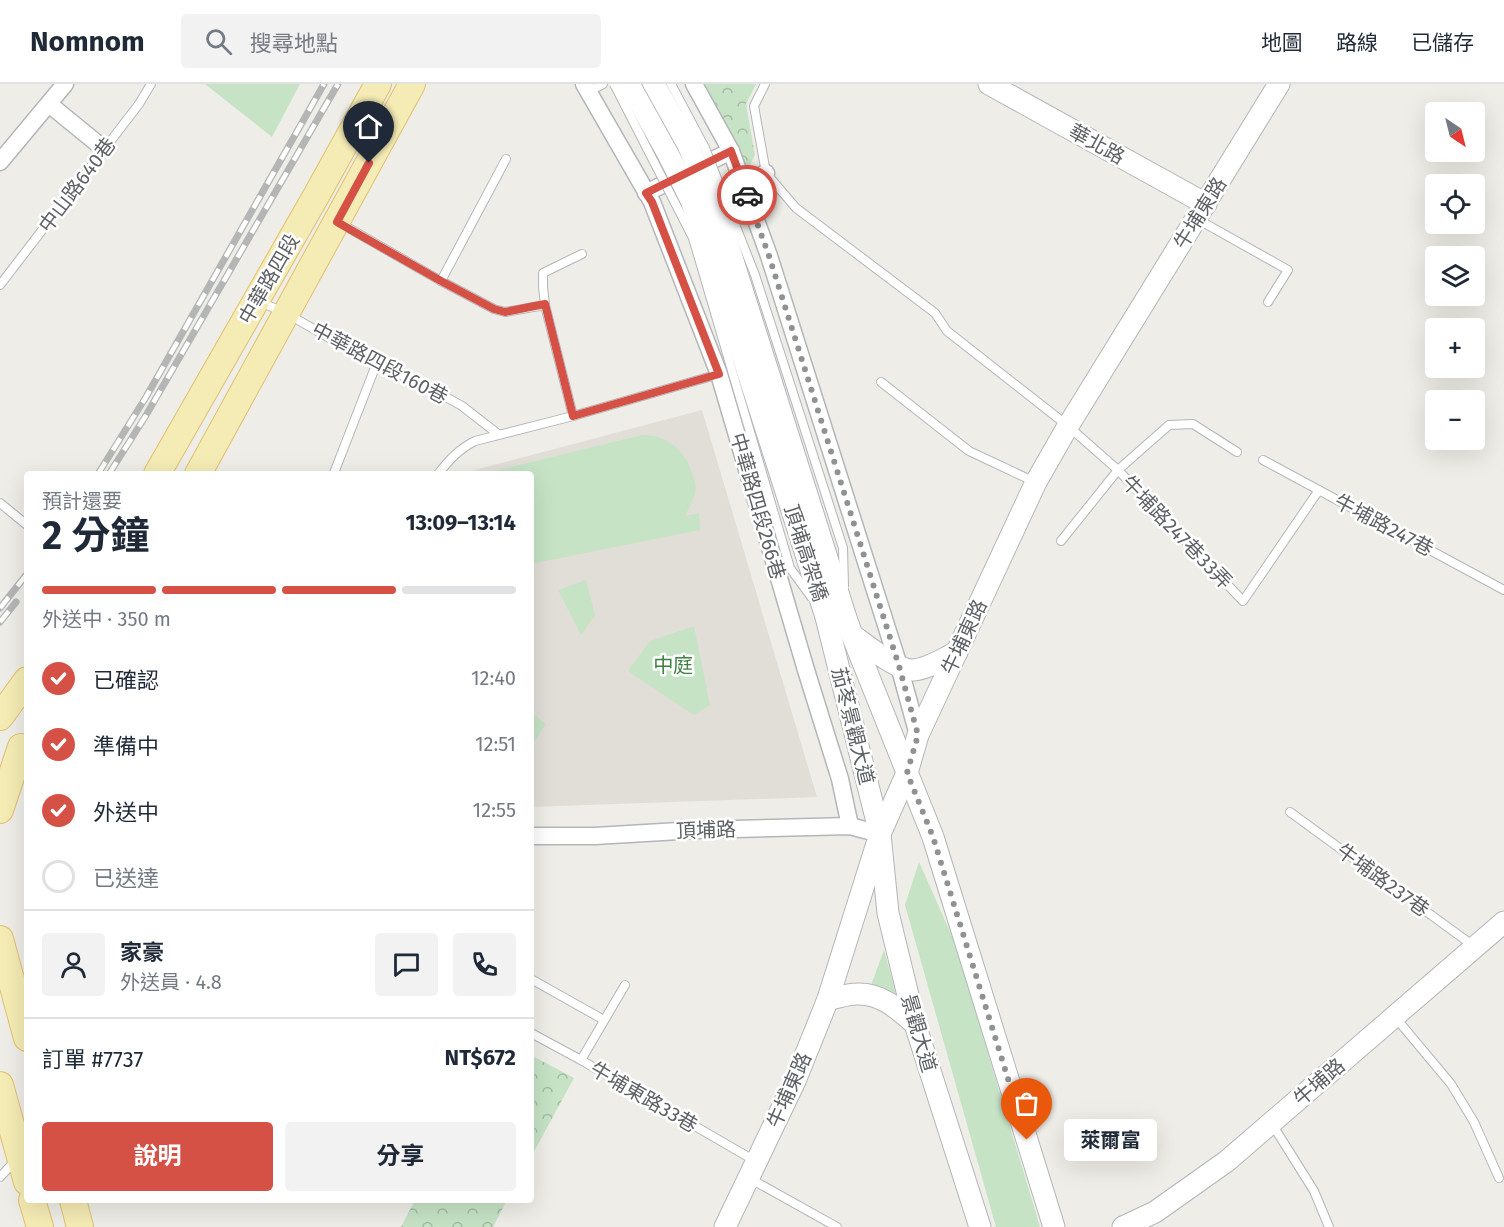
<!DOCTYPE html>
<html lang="zh-TW">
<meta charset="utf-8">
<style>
body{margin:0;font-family:"Fira Sans","Noto Sans TC",sans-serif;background:#f2f2f3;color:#1f2937;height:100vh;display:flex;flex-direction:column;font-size:22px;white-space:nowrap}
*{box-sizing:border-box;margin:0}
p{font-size:20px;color:#747a83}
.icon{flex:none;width:33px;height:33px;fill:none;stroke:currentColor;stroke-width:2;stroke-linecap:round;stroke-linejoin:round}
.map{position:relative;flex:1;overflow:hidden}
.drawer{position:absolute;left:24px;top:387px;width:510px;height:732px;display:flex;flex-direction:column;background:#fff;border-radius:6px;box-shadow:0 6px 24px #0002}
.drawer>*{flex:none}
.needle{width:39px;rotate:145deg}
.buttons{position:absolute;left:1425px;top:18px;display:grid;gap:12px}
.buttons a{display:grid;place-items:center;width:60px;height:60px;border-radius:6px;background:#fff;box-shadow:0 6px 24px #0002;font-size:30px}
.pin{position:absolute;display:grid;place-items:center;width:51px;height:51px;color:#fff;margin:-62px -26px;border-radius:50% 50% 50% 0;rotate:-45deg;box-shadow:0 0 6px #0007}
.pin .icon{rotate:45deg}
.courier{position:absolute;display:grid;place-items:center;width:60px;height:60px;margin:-30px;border:4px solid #d55146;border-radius:50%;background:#fff;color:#222;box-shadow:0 2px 8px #0007}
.bubble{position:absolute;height:42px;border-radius:6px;background:#fff;box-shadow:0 6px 24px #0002;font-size:20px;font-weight:700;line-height:42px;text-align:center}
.headline em{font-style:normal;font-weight:700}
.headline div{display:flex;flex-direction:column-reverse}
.headline{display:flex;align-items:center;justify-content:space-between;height:102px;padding:0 18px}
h1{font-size:39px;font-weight:700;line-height:45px}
.bar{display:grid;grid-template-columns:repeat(4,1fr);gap:9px 6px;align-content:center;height:72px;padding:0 18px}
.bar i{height:8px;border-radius:4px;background:#e0e1e3}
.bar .current{background:#d55146}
.bar p{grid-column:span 4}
.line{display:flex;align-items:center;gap:15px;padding:0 18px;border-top:2px solid #e0e1e3}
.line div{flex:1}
.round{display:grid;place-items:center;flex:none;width:63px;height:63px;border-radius:6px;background:#f2f2f3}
ol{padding:0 18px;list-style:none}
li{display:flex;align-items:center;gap:18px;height:66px}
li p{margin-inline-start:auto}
li .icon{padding:6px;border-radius:50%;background:#d55146;color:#fff;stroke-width:4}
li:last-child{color:#747a83}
li i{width:33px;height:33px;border:3px solid #e0e1e3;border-radius:50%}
.button{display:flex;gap:12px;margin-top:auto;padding:12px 18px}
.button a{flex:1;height:69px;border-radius:6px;background:#d55146;color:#fff;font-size:24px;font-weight:700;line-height:69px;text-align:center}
.button a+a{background:#f2f2f3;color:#1f2937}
header{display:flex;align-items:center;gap:36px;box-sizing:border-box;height:84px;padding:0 30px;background:#fff;border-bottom:2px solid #e0e1e3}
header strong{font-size:28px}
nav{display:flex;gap:33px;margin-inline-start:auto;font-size:21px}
.search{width:420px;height:54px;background:#f2f2f3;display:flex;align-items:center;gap:15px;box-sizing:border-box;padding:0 21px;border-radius:6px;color:#747a83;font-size:22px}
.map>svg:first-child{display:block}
.education{fill:#e1ded8}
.green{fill:#c6e3c6}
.forest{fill:url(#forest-crowns)}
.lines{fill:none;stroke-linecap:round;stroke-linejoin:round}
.service-casing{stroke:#b3b6b9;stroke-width:10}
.minor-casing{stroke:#b3b6b9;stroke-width:19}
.tertiary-casing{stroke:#b3b6b9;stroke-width:23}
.primary-casing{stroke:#e1c06d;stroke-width:28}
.service{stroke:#fff;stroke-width:8}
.minor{stroke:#fff;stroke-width:16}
.tertiary{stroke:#fff;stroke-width:21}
.primary{stroke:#f5ebb4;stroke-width:26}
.rail-casing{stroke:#b4b5b5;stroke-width:7}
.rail{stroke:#fff;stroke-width:4.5;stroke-dasharray:14;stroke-linecap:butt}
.service-bridge-casing{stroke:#b3b6b9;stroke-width:10;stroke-linecap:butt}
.tertiary-bridge-casing{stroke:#b3b6b9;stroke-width:23;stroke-linecap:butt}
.service-bridge{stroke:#fff;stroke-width:8}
.tertiary-bridge{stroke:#fff;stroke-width:21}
.done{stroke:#909292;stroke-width:6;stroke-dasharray:0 10.8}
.route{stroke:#d55146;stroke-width:8}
.labels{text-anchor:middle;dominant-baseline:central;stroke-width:5;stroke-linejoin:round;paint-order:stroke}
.street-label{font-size:20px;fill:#5e6165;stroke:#fff}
.park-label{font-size:20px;fill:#408143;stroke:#fff}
</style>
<header>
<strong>Nomnom</strong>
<div class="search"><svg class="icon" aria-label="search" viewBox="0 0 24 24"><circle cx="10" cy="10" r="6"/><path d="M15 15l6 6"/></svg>搜尋地點</div>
<nav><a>地圖</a><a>路線</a><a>已儲存</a></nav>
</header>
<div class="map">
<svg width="1504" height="1143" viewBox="0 0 1504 1143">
<defs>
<pattern id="forest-crowns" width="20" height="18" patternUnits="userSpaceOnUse" patternTransform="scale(1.5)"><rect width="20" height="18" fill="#c6e3c6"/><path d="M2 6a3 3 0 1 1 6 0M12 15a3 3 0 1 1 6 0" fill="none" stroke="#a4bba4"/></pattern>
</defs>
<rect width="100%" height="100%" fill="#eeede7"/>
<path class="education" d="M702,326L817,713L531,723V390H469L471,387Z"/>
<g class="green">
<path d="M205,0H300L272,53Z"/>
<path d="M642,351C667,350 687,368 693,392C695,397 696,401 696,406C694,415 689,424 685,432L699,429L700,446L531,480V390H483Z"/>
<path d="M586,496L595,531L581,551L558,506Z"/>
<path d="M694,542L710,621L694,631L628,587L650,557Z"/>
<path d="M531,628L546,640L531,663Z"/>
<path d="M919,778L955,859L1040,1143H996L905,821Z"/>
<path d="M884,866L896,910L871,901Z"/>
</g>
<g class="forest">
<path d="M701,0H756L746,20L755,71L747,86Z"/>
<path d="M531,971L574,994L531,1073Z"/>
<path d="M415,1116H507L493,1143H401Z"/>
</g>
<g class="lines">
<defs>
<g id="service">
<path d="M765,0L754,22L766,89L796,124L935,229L947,247L1068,342L1118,386L1169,341L1193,340L1237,368"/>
<path d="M588,8L603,0"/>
<path d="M1197,135L1288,186L1268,218"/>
<path d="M338,138L441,197L494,225L505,228L545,221"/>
<path d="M441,197L506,75"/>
<path d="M0,201L139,20L151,0"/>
<path d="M260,218L286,229L376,281L421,299L462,322L498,350"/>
<path d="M881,298L969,367L1035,398"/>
<path d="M573,332L545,221L543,203V189L582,170"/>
<path d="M1263,376L1504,506"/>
<path d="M334,389L376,281"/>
<path d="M438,390C449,376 459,365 475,357L573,332L719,290"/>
<path d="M0,419L27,441"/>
<path d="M1061,457L1118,386L1243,517L1319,406"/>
<path d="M1290,728L1475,863"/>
<path d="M531,895L604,936"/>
<path d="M1395,933L1451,1000L1474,1038L1499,1094"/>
<path d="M531,949L581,976L757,1078"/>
<path d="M581,976L625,901"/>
<path d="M1272,1040L1314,1107L1329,1143"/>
<path d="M0,1093L16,1076"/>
<path d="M749,1094L837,1143"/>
</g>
<g id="minor">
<path d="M584,0L652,118L719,290L806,586L840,695L850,742"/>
<path d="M694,0L731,67L769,172L899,582L918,651"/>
<path d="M49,20L104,65"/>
<path d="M0,78L65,0"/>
<path d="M743,100L766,89"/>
<path d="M646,109L731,67"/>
<path d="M531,752H595L696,746L850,742L880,750"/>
</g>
<g id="tertiary">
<path d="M989,0L1206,120"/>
<path d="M845,531L852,551L933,753L1054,1143"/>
<path d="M826,533L880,750L888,829L915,940L980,1143"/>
<path d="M852,551C865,560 898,587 913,586C928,585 944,574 957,568"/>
<path d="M828,915C837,914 847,910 857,910C881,909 898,925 915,940"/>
<path d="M725,1143L795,997L828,915L880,750L907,689L918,651L1036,398L1068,342L1279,0"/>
<path d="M1123,1143L1155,1128L1227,1077L1504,838"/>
</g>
<g id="primary">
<path d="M157,390L316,112L378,0"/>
<path d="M198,390L412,0"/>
<path d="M0,633L27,596"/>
<path d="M0,726L21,663"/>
<path d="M0,855L27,954"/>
<path d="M0,1001L27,1098"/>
<path d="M32,1116L40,1143"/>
<path d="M73,1116L80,1143"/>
</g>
</defs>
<use href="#service" class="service-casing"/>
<use href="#minor" class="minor-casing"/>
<use href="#tertiary" class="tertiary-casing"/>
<use href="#primary" class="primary-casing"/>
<use href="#service" class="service"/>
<use href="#minor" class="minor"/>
<use href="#tertiary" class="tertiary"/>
<use href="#primary" class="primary"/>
<defs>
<g id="rail">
<path d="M98,390L146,313L324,0"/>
<path d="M109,390L145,333L338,0"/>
<path d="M0,524L27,490"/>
<path d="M0,538L16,518"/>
</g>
</defs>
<use href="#rail" class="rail-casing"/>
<use href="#rail" class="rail"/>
<defs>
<g id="service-bridge">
<path d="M614,0L693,154L790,484L812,514"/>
<path d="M671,0L705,64L755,191L843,464L844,503"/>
</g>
<g id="tertiary-bridge">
<path d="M629,0L668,70L691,116L712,176L826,533"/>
<path d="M654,0L688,61L722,142L845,531"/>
</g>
</defs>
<use href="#service-bridge" class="service-bridge-casing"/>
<use href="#tertiary-bridge" class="tertiary-bridge-casing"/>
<use href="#service-bridge" class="service-bridge"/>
<use href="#tertiary-bridge" class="tertiary-bridge"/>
</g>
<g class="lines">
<path class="done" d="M747,111L769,172L899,582L918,651L907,689L933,753L1027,1056"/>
<path class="route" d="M369,79L337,138L441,197L494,225L505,228L545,220L573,332L719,290L652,118L646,109L731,67L747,111"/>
</g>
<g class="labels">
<g class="street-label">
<text transform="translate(1097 60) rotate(29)">華北路</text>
<text transform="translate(77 101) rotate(-53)">中山路640巷</text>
<text transform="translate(1200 129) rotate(-58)">牛埔東路</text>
<text transform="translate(269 195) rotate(-60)">中華路四段</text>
<text transform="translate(380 279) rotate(28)">中華路四段160巷</text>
<text transform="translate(758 422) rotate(74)">中華路四段266巷</text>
<text transform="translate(1384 441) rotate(28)">牛埔路247巷</text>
<text transform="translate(1177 448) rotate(46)">牛埔路247巷33弄</text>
<text transform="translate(806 469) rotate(72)">頂埔高架橋</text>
<text transform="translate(964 553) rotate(-65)">牛埔東路</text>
<text transform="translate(853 642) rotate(76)">茄苳景觀大道</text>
<text transform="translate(706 746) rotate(-2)">頂埔路</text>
<text transform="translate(1383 796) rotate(36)">牛埔路237巷</text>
<text transform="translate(919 949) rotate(74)">景觀大道</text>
<text transform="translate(1319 998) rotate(-41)">牛埔路</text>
<text transform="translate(789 1006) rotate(-66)">牛埔東路</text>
<text transform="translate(644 1013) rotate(30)">牛埔東路33巷</text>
</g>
<g class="park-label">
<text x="673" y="581">中庭</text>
</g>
</g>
</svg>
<div class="buttons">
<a><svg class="needle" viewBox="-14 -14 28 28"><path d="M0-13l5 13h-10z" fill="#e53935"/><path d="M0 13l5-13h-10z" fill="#747a83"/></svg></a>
<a><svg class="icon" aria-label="locate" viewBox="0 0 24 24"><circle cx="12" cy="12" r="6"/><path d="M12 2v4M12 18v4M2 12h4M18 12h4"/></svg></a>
<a><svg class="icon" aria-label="layers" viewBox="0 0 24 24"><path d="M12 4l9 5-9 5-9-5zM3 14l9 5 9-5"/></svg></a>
<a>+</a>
<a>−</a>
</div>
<div class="pin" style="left:1027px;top:1056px;background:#ea580c"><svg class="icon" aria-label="bag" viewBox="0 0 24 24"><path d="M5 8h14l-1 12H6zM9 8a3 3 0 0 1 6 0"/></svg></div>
<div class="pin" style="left:369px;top:79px;background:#1f2937"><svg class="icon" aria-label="home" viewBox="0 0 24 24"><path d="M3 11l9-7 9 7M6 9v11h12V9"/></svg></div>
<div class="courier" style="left:747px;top:111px"><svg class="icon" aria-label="car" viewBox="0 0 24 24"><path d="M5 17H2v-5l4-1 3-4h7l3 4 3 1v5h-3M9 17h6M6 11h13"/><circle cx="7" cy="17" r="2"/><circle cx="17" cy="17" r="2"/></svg></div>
<div class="bubble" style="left:1064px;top:1035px;width:93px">萊爾富</div>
<section class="drawer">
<div class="headline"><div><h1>2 分鐘</h1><p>預計還要</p></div><em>13:09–13:14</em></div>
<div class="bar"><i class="current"></i><i class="current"></i><i class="current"></i><i></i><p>外送中 · 350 m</p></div>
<ol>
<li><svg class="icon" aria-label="check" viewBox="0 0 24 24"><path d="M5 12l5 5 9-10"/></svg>已確認<p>12:40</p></li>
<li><svg class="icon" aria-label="check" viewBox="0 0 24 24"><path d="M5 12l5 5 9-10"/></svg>準備中<p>12:51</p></li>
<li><svg class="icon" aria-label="check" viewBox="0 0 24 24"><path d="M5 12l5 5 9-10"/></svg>外送中<p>12:55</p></li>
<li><i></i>已送達</li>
</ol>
<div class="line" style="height:108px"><a class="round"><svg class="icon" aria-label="person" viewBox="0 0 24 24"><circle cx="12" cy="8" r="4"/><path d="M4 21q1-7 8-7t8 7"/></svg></a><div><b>家豪</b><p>外送員 · 4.8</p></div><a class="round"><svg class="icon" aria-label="chat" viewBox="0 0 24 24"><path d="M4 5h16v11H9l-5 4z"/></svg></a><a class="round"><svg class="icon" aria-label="phone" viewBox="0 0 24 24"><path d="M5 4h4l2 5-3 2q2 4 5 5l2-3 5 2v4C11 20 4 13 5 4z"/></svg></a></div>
<div class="line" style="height:78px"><div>訂單 #7737</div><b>NT$672</b></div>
<div class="button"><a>說明</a><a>分享</a></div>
</section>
</div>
